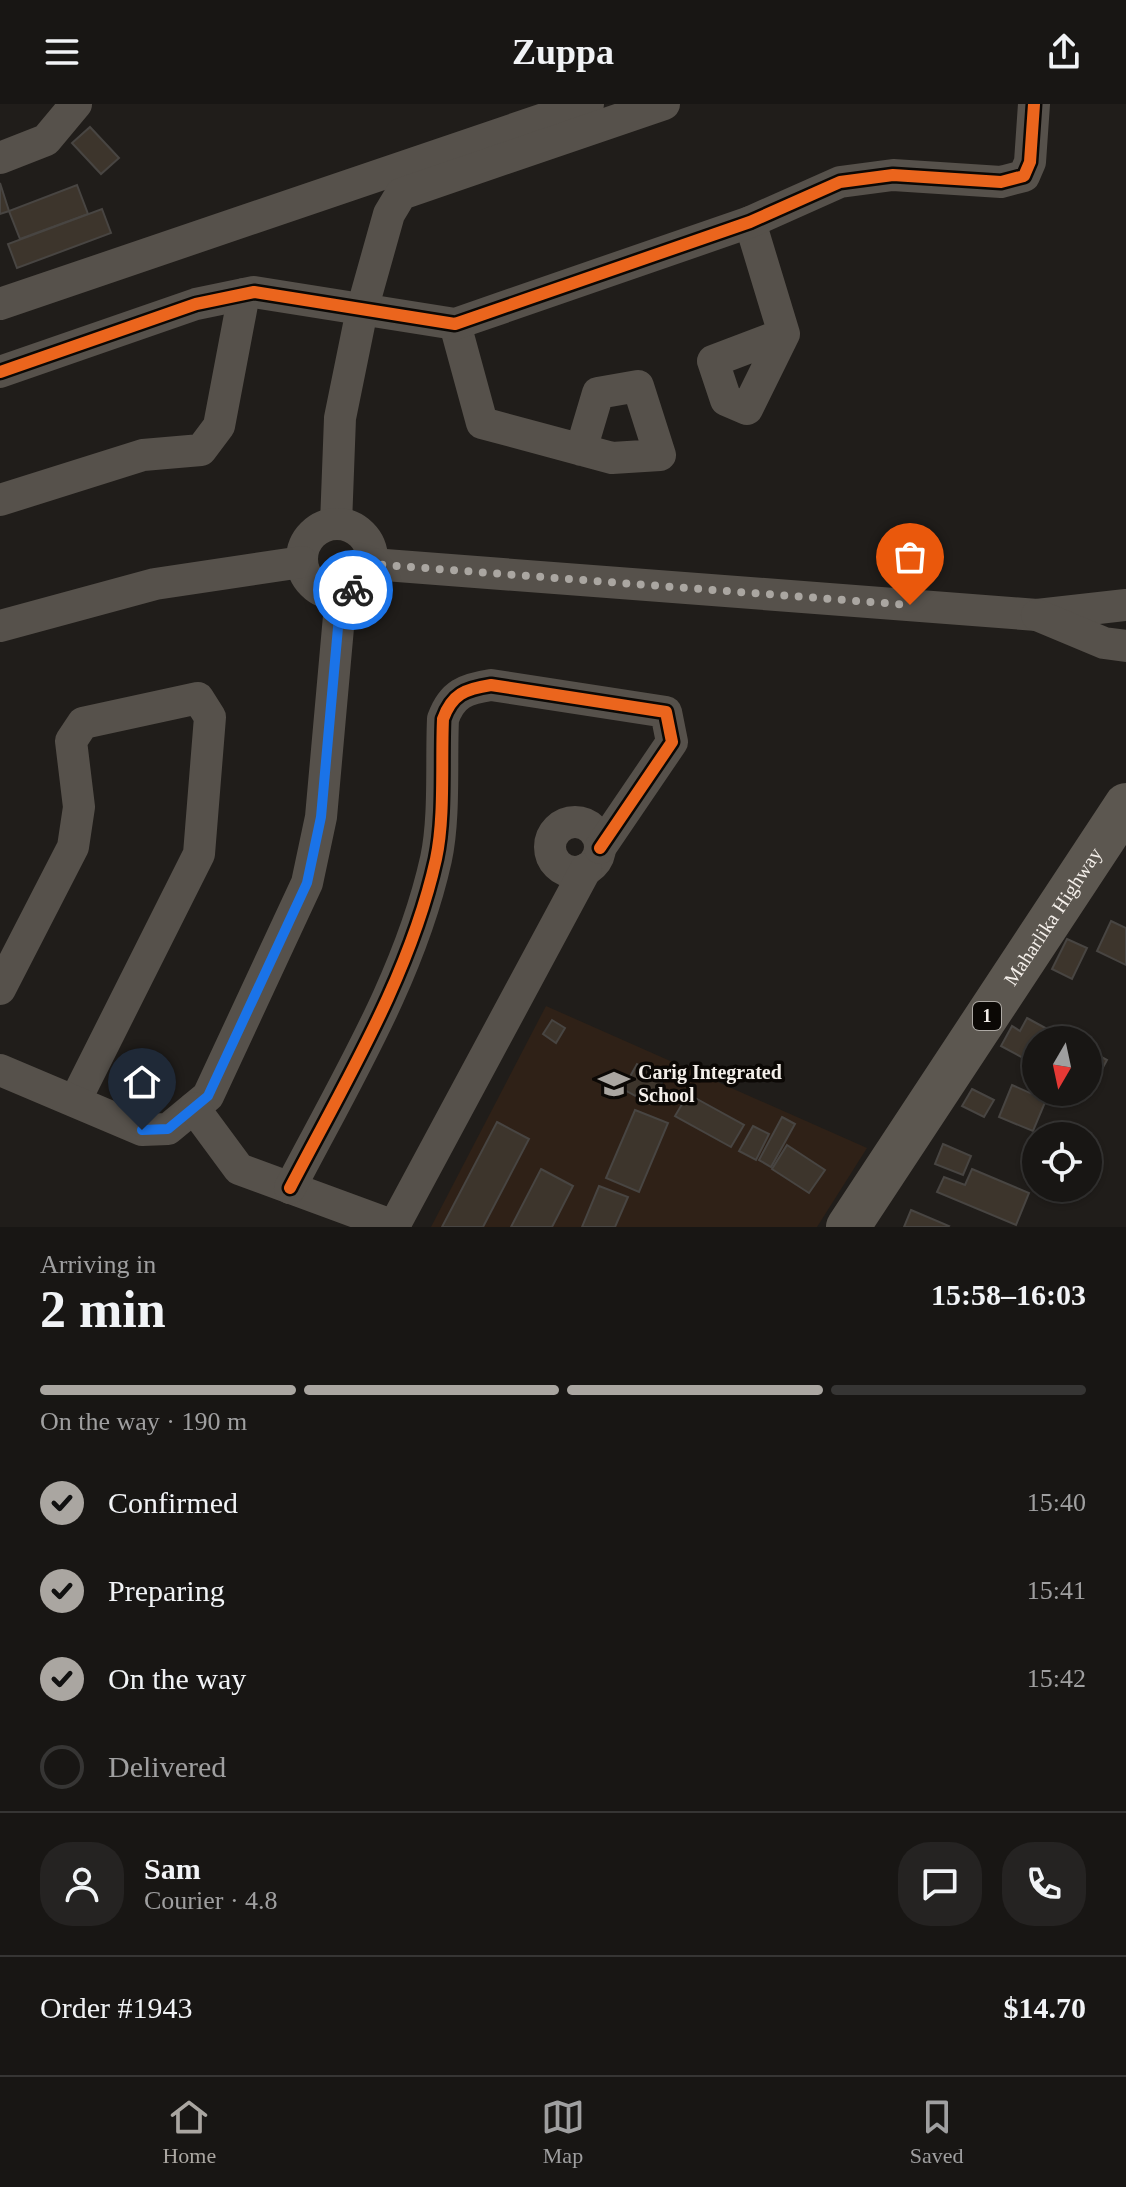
<!DOCTYPE html>
<meta charset="utf-8">
<style>
body{margin:0;font-family:Georgia,serif;background:#252322;color:#f1f3f6;height:100vh;display:flex;flex-direction:column;font-size:30px;white-space:nowrap}
*{box-sizing:border-box;margin:0}
p{font-size:26px;color:#9f9fa0}
.icon{flex:none;width:44px;height:44px;fill:none;stroke:currentColor;stroke-width:2;stroke-linecap:round;stroke-linejoin:round}
.map{position:relative;height:1123px;overflow:hidden}
.sheet{display:flex;flex-direction:column;background:#181614;flex:1}
.sheet>*{flex:none}
.needle{width:52px;rotate:189deg}
.fabs{position:absolute;left:1022px;top:922px;display:grid;gap:16px}
.fabs a{display:grid;place-items:center;width:80px;height:80px;border-radius:50%;background:#181614;box-shadow:0 2px 6px #0004,0 0 0 2px #363534;font-size:40px}
.pin{position:absolute;display:grid;place-items:center;width:68px;height:68px;color:#fff;margin:-82px -34px;border-radius:50% 50% 50% 0;rotate:-45deg;box-shadow:0 0 8px #0007}
.pin .icon{rotate:45deg}
.courier{position:absolute;display:grid;place-items:center;width:80px;height:80px;margin:-40px;border:6px solid #1a73e8;border-radius:50%;background:#fff;color:#222;box-shadow:0 2px 10px #0007}
.headline em{font-style:normal;font-weight:700}
.headline div{display:flex;flex-direction:column-reverse}
.headline{display:flex;align-items:center;justify-content:space-between;height:136px;padding:0 40px}
h1{font-size:52px;font-weight:700;line-height:60px}
.bar{display:grid;grid-template-columns:repeat(4,1fr);gap:12px 8px;align-content:center;height:96px;padding:0 40px}
.bar i{height:10px;border-radius:6px;background:#363534}
.bar .selected{background:#aaa6a1}
.bar p{grid-column:span 4}
.line{display:flex;align-items:center;gap:20px;padding:0 40px;border-top:2px solid #363534}
.line div{flex:1}
.round{display:grid;place-items:center;flex:none;width:84px;height:84px;border-radius:32px;background:#252322}
ol{padding:0 40px;list-style:none}
li{display:flex;align-items:center;gap:24px;height:88px}
li p{margin-inline-start:auto}
li .icon{padding:8px;border-radius:50%;background:#aaa6a1;color:#111;stroke-width:4}
li:last-child{color:#9f9fa0}
li i{width:44px;height:44px;border:4px solid #363534;border-radius:50%}
header{display:flex;justify-content:space-between;align-items:center;height:104px;padding:0 40px;background:#181614;font-size:36px;font-weight:700}
.menu{display:flex;justify-content:space-around;align-items:center;height:112px;border-top:2px solid #363534;background:#181614;font-size:22px;color:#9f9fa0}
.menu a{display:grid;justify-items:center;gap:4px}
.menu .selected{color:#aaa6a1}
.map>svg:first-child{display:block}
.education{fill:#2f2117}
.building{fill:#3d352c;stroke:#484542;stroke-width:2}
.lines{fill:none;stroke-linecap:round;stroke-linejoin:round}
.minor{stroke:#56514b;stroke-width:32}
.highway{stroke:#5c5750;stroke-width:44}
.cycleway-casing{stroke:#0b0805;stroke-width:17}
.cycleway{stroke:#eb651d;stroke-width:12}
.done{stroke:#aaa6a1;stroke-width:8;stroke-dasharray:0 14.4}
.route{stroke:#1a73e8;stroke-width:10}
.labels{text-anchor:middle;dominant-baseline:central;stroke-width:7;stroke-linejoin:round;paint-order:stroke}
.shield{fill:#0b0805;stroke:#aeaaa5;stroke-width:2}
.shield-label{font-size:18px;font-weight:bold;fill:#f4efea}
.street-label{font-size:20px;fill:#f4efea;stroke:#0b0805}
.poi-label{font-size:20px;font-weight:bold;fill:#f4efea;stroke:#0b0805;text-anchor:start}
</style>
<header><svg class="icon" aria-label="menu" viewBox="0 0 24 24"><path d="M4 6h16M4 12h16M4 18h16"/></svg>Zuppa<svg class="icon" aria-label="share" viewBox="0 0 24 24"><path d="M12 15V3M7 8l5-5 5 5M5 13v7h14v-7"/></svg></header>
<div class="map">
<svg width="1126" height="1123" viewBox="0 0 1126 1123">
<rect width="100%" height="100%" fill="#201d1a"/>
<path class="education" d="M546,902L867,1044L817,1123H431Z"/>
<g class="building">
<path d="M90,23L119,54L101,70L72,39Z"/>
<path d="M0,79L9,107L0,110Z"/>
<path d="M77,81L88,110L20,135L9,107Z"/>
<path d="M102,105L111,129L17,164L8,140Z"/>
<path d="M1111,817L1126,824V861L1097,847Z"/>
<path d="M1067,835L1087,844L1072,875L1052,865Z"/>
<path d="M1027,914L1060,932L1058,936H1036V961L1001,942L1012,922L1020,927Z"/>
<path d="M552,916L565,924L556,939L543,930Z"/>
<path d="M1088,946L1107,956L1094,980L1088,976Z"/>
<path d="M637,960L664,975L650,1000L623,985Z"/>
<path d="M1012,981L1046,996L1033,1027L999,1013Z"/>
<path d="M972,985L994,996L984,1013L962,1002Z"/>
<path d="M688,990L744,1021L731,1043L675,1012Z"/>
<path d="M635,1006L668,1019L639,1088L606,1074Z"/>
<path d="M782,1013L795,1020L771,1063L759,1056Z"/>
<path d="M497,1018L529,1035L483,1123H442Z"/>
<path d="M753,1022L769,1030L756,1056L739,1047Z"/>
<path d="M943,1040L971,1052L963,1071L935,1060Z"/>
<path d="M787,1041L825,1066L809,1089L772,1065Z"/>
<path d="M541,1065L573,1082L552,1123H511Z"/>
<path d="M972,1065L1029,1089L1016,1121L937,1088L944,1073L965,1081Z"/>
<path d="M599,1082L628,1093L615,1123H582Z"/>
<path d="M911,1106L949,1122L948,1123H904Z"/>
</g>
<g class="lines">
<g class="minor">
<path d="M0,54L46,36L76,0"/>
<path d="M750,118L784,230L747,305L726,296L713,257L784,230"/>
<path d="M0,200L588,0"/>
<path d="M455,220L482,319L612,354L660,351L638,282L598,289L581,346"/>
<path d="M0,268L196,200L254,188L455,220L750,118L840,78L893,71L1001,78L1024,72L1030,58L1034,0"/>
<path d="M0,396L143,351L201,346L219,322L244,190"/>
<path d="M336,420L340,314L362,206L389,110L401,90L664,0"/>
<circle cx="337" cy="455" r="35"/>
<path d="M372,460L1037,511L1126,501"/>
<path d="M1037,511L1104,539L1126,542"/>
<path d="M0,522L155,480L302,458"/>
<circle cx="575" cy="743" r="25"/>
<path d="M0,885L73,743L79,703L71,637L83,619L198,594L210,613L199,750L75,997"/>
<path d="M0,966L142,1026L168,1025L208,992L307,779L321,713L341,490"/>
<path d="M194,1004L239,1065L394,1122L586,765"/>
<path d="M290,1084C345,978 410,872 436,755C445,713 441,658 443,615C452,590 465,585 491,581L666,608L672,638L600,744"/>
</g>
<path class="highway" id="s1" d="M848,1123L1126,701"/>
<defs>
<g id="cycleway">
<path d="M0,268L196,200L254,188L455,220L750,118L840,78L893,71L1001,78L1024,72L1030,58L1034,0"/>
<path d="M290,1084C345,978 410,872 436,755C445,713 441,658 443,615C452,590 465,585 491,581L666,608L672,638L600,744"/>
</g>
</defs>
<use href="#cycleway" class="cycleway-casing"/>
<use href="#cycleway" class="cycleway"/>
</g>
<g class="lines">
<path class="done" d="M353,486L368,471L372,460L910,501"/>
<path class="route" d="M142,1026L168,1025L208,992L307,779L321,713L341,490L353,486"/>
</g>
<defs>
<symbol id="school-bare" viewBox="-9 -9 18 18"><path d="M0-5L7-2L0 1L-7-2ZM-4 1L0 2.5L4 1V4Q0 6-4 4Z" fill="#aaa6a1" stroke="#0b0805" stroke-width="2.5" paint-order="stroke"/></symbol>
</defs>
<g fill-rule="evenodd">
<use href="#school-bare" x="592" y="958" width="44" height="44"/>
</g>
<g class="labels">
<rect class="shield" x="973" y="898" width="28" height="28" rx="6"/>
<g class="shield-label">
<text x="987" y="912">1</text>
</g>
<g class="street-label">
<text stroke="none"><textPath href="#s1" startOffset="372">Maharlika Highway</textPath></text>
</g>
<g class="poi-label">
<text x="638" y="968">Carig Integrated<tspan x="638" dy="23">School</tspan></text>
</g>
</g>
</svg>
<div class="fabs">
<a><svg class="needle" viewBox="-14 -14 28 28"><path d="M0-13l5 13h-10z" fill="#e53935"/><path d="M0 13l5-13h-10z" fill="#9f9fa0"/></svg></a>
<a><svg class="icon" aria-label="locate" viewBox="0 0 24 24"><circle cx="12" cy="12" r="6"/><path d="M12 2v4M12 18v4M2 12h4M18 12h4"/></svg></a>
</div>
<div class="pin" style="left:910px;top:501px;background:#ea580c"><svg class="icon" aria-label="bag" viewBox="0 0 24 24"><path d="M5 8h14l-1 12H6zM9 8a3 3 0 0 1 6 0"/></svg></div>
<div class="pin" style="left:142px;top:1026px;background:#1f2937"><svg class="icon" aria-label="home" viewBox="0 0 24 24"><path d="M3 11l9-7 9 7M6 9v11h12V9"/></svg></div>
<div class="courier" style="left:353px;top:486px"><svg class="icon" aria-label="bike" viewBox="0 0 24 24"><circle cx="6" cy="16" r="4"/><circle cx="18" cy="16" r="4"/><path d="M6 16l4-8h5l3 8M10 8l3 8H6M13 5h3"/></svg></div>
</div>
<section class="sheet">
<div class="headline"><div><h1>2 min</h1><p>Arriving in</p></div><em>15:58–16:03</em></div>
<div class="bar"><i class="selected"></i><i class="selected"></i><i class="selected"></i><i></i><p>On the way · 190 m</p></div>
<ol>
<li><svg class="icon" aria-label="check" viewBox="0 0 24 24"><path d="M5 12l5 5 9-10"/></svg>Confirmed<p>15:40</p></li>
<li><svg class="icon" aria-label="check" viewBox="0 0 24 24"><path d="M5 12l5 5 9-10"/></svg>Preparing<p>15:41</p></li>
<li><svg class="icon" aria-label="check" viewBox="0 0 24 24"><path d="M5 12l5 5 9-10"/></svg>On the way<p>15:42</p></li>
<li><i></i>Delivered</li>
</ol>
<div class="line" style="height:144px"><a class="round"><svg class="icon" aria-label="person" viewBox="0 0 24 24"><circle cx="12" cy="8" r="4"/><path d="M4 21q1-7 8-7t8 7"/></svg></a><div><b>Sam</b><p>Courier · 4.8</p></div><a class="round"><svg class="icon" aria-label="chat" viewBox="0 0 24 24"><path d="M4 5h16v11H9l-5 4z"/></svg></a><a class="round"><svg class="icon" aria-label="phone" viewBox="0 0 24 24"><path d="M5 4h4l2 5-3 2q2 4 5 5l2-3 5 2v4C11 20 4 13 5 4z"/></svg></a></div>
<div class="line" style="height:104px"><div>Order #1943</div><b>$14.70</b></div>
</section>
<nav class="menu">
<a class="selected"><svg class="icon" aria-label="home" viewBox="0 0 24 24"><path d="M3 11l9-7 9 7M6 9v11h12V9"/></svg>Home</a>
<a><svg class="icon" aria-label="map" viewBox="0 0 24 24"><path d="M3 6l6-2 6 2 6-2v14l-6 2-6-2-6 2zM9 4v14M15 6v14"/></svg>Map</a>
<a><svg class="icon" aria-label="saved" viewBox="0 0 24 24"><path d="M7 4h10v16l-5-4-5 4z"/></svg>Saved</a>
</nav>
